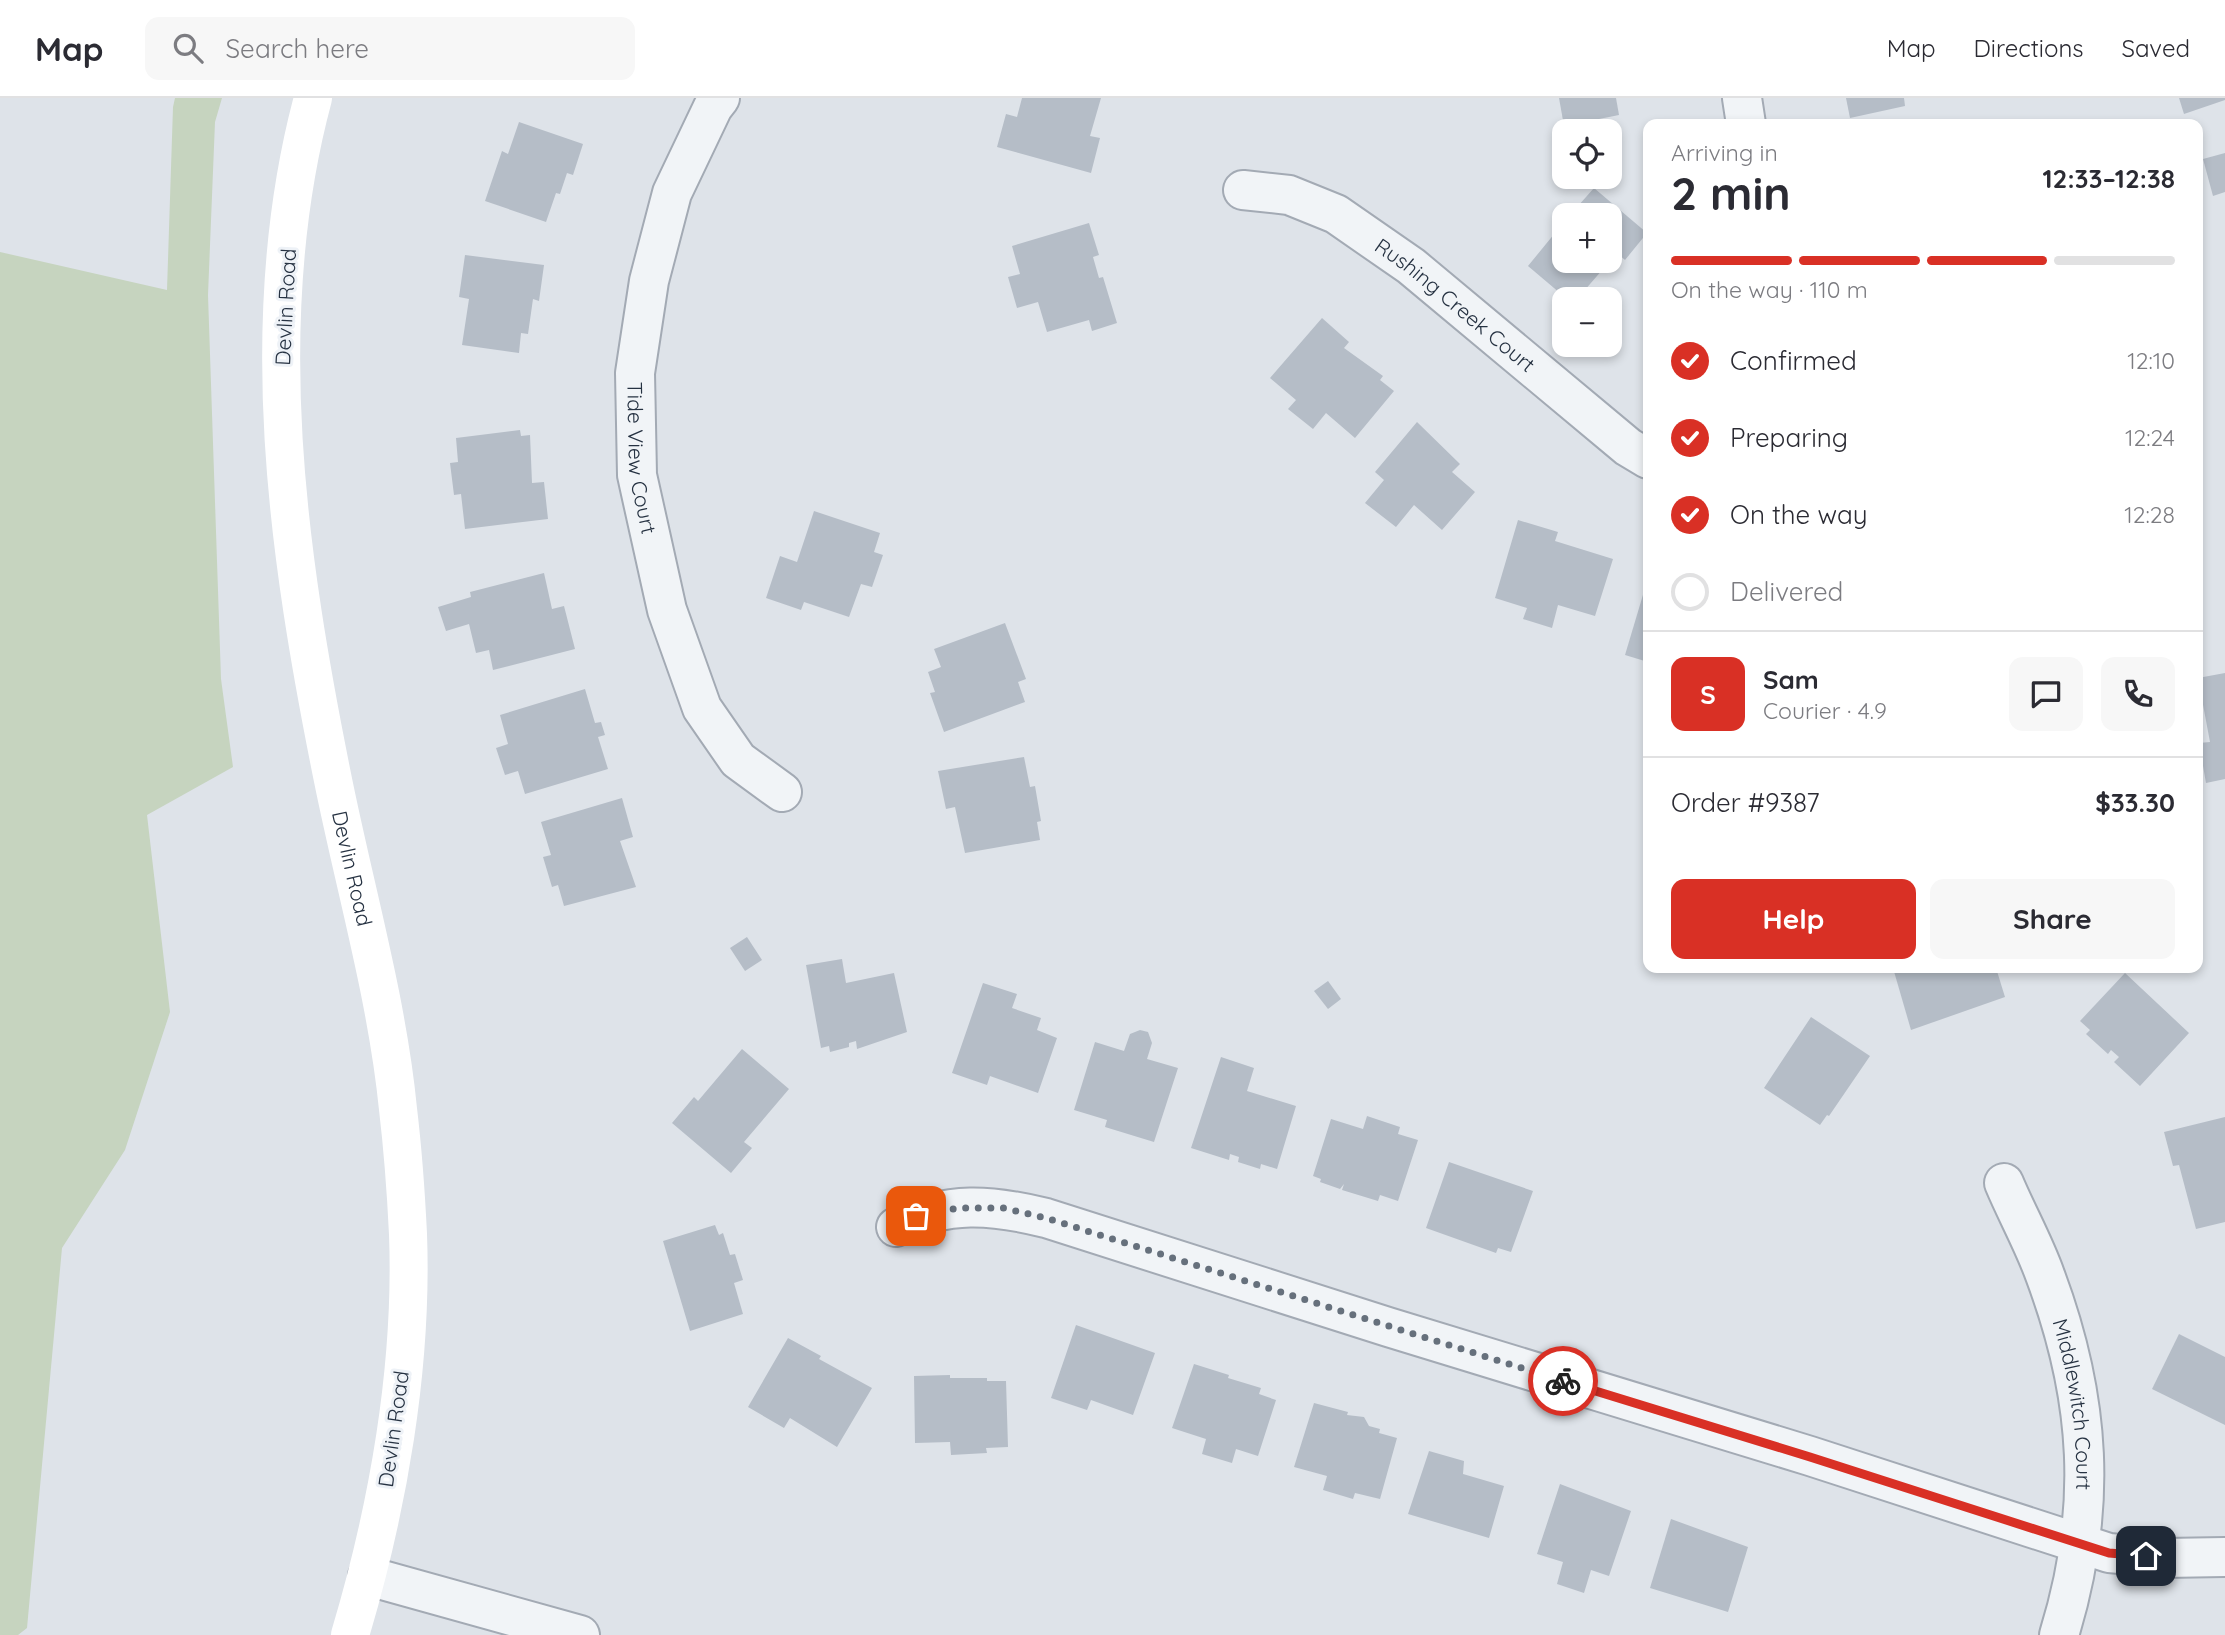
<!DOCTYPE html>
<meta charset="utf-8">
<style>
body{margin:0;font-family:Quicksand,sans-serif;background:#f7f7f7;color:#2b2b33;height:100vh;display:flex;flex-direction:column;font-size:26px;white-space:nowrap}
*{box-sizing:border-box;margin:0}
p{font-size:23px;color:#7c7c81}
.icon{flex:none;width:38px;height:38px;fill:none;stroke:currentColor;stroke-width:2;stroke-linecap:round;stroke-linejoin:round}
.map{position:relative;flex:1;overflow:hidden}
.drawer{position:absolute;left:1643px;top:21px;width:560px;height:854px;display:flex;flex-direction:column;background:#fff;border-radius:14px;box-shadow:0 4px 10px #0003}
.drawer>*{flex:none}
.tools{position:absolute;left:1552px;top:21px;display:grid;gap:14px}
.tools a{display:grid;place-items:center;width:70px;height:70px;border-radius:14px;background:#fff;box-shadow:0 4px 10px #0003;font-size:35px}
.pin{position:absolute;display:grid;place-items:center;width:60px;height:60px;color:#fff;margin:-30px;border-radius:14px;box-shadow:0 4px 10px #0006}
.courier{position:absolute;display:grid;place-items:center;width:70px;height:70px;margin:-35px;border:5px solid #d93025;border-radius:50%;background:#fff;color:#222;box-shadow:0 2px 9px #0007}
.headline em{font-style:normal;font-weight:800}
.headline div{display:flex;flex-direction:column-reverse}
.headline{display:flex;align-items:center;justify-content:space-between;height:119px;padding:0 28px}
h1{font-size:46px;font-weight:800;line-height:52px}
.bar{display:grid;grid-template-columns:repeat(4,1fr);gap:10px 7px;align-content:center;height:84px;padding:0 28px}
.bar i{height:9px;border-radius:5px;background:#e1e1e2}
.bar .on{background:#d93025}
.bar p{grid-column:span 4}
.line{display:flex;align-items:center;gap:18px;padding:0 28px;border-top:2px solid #e1e1e2}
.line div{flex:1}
.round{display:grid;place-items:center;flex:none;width:74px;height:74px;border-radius:14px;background:#f7f7f7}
ol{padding:0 28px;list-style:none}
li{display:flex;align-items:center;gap:21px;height:77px}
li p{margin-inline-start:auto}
li .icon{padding:7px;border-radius:50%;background:#d93025;color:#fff;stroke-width:4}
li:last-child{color:#7c7c81}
li i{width:38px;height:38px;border:4px solid #e1e1e2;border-radius:50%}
.primary-button{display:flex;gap:14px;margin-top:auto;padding:14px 28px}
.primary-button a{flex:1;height:80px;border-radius:14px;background:#d93025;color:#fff;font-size:28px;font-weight:800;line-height:80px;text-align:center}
.primary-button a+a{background:#f7f7f7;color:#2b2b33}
header{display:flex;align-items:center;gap:42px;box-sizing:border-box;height:98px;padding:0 35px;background:#fff;border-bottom:2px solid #e1e1e2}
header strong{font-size:33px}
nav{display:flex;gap:38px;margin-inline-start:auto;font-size:24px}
.search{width:490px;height:63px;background:#f7f7f7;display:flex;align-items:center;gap:18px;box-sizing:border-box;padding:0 24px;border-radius:14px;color:#7c7c81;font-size:26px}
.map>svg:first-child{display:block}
.green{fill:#c6d4bf}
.building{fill:#b5bdc7}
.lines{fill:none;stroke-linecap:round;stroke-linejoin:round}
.minor-casing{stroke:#a3aab4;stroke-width:42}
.tertiary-casing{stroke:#a3aab4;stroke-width:42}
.minor{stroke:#f1f4f7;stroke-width:38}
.tertiary{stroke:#f1f4f7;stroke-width:38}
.secondary{stroke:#fff;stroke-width:38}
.done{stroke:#66707c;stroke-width:7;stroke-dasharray:0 12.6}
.route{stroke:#d93025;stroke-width:9}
.labels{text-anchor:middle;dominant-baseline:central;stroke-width:6;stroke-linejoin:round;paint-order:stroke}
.street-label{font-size:21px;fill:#263242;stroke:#eef2f7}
</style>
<header>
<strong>Map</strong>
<div class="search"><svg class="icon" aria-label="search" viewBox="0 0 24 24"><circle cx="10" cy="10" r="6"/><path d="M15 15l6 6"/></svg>Search here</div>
<nav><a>Map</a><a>Directions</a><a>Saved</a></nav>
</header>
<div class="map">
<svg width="2225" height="1537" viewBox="0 0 2225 1537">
<rect width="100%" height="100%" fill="#dee3e9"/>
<path class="green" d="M175,0H222L215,24L208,197L221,581L233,669L147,717L170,914L125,1052L62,1150L27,1530L18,1537H0V154L167,192L173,9Z"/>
<g class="building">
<path d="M1022,0H1101L1090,38L1100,40L1091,75L997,49L1006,16L1017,19Z"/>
<path d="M1559,0H1616L1619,17L1564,28Z"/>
<path d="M1846,0H1904L1905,8L1850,20Z"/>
<path d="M2179,0H2225V2L2184,16Z"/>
<path d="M519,24L583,46L573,77L567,75L560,96L556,95L546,124L485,103L502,53L508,56Z"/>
<path d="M2225,55V94L2213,98L2203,61Z"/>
<path d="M1594,90L1647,135L1625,162L1617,155L1610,163V117H1570Z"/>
<path d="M1564,124V163H1610L1577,201H1567L1528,168Z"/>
<path d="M1089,125L1099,157L1093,159L1099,180L1103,179L1117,225L1092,233L1089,222L1047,234L1038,204L1017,210L1008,179L1020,176L1012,148Z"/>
<path d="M465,157L544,167L539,203L533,201L528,236L521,235L519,255L462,247L469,201L459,199Z"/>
<path d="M1322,220L1349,244L1344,250L1383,278L1380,282L1394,293L1355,340L1326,315L1313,331L1288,311L1296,302L1270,280Z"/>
<path d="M1417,324L1460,366L1452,374L1475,394L1442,432L1414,407L1396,429L1365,405L1384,382L1375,374Z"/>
<path d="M520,332L521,338L530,337L532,385L544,384L548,421L465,431L461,396L454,397L450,365L458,364L456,340Z"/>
<path d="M814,413L880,435L874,454L883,457L872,489L861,486L849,519L804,504L801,512L766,500L780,458L797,464Z"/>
<path d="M1518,422L1558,434L1555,443L1613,461L1595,518L1558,507L1552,530L1523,521L1527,510L1495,500Z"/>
<path d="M544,475L552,511L564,508L575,551L493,572L489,552L476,555L469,526L446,533L438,509L471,499L470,494Z"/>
<path d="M1648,480V564L1625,557Z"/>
<path d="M1005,525L1026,581L1018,584L1025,604L944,634L930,595L935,594L928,574L941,569L934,551Z"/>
<path d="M2225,575V681L2206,685L2199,645L2210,644L2198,580Z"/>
<path d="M585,591L595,625L601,624L605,637L598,639L608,671L525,696L518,673L505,677L496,650L508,646L500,617Z"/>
<path d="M1024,659L1030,689L1035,688L1041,723L1037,724L1040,742L965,755L955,709L946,711L938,673Z"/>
<path d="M622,700L633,739L620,743L636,789L564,808L558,787L552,789L543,759L551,757L541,724Z"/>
<path d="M747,839L762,862L745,873L730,850Z"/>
<path d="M842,861L846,885L894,875L907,934L857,951L856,943L849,945V949L830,954L829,948L821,950L806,867Z"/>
<path d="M1893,870H1996L2005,899L1911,932Z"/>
<path d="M2125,875L2189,935L2140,988L2114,964L2119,959L2111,952L2108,956L2086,936L2090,932L2080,923Z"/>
<path d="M1328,883L1341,901L1328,911L1314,893Z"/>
<path d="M983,885L1017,896L1012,910L1041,920L1037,932L1057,940L1038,995L990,978L987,987L952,975Z"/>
<path d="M1811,919L1870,958L1829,1018L1827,1017L1820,1027L1764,990Z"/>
<path d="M1140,932L1148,934L1152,945L1147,961L1178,970L1154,1044L1105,1029L1107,1022L1074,1012L1095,944L1124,953L1130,936Z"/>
<path d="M742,951L789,991L744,1044L752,1050L731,1075L672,1025L694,999L698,1003Z"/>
<path d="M1221,959L1254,970L1247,993L1296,1008L1277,1071L1261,1066L1260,1071L1238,1064L1239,1059L1230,1056L1229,1062L1191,1050Z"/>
<path d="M1367,1018L1400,1029L1398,1036L1418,1042L1398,1103L1380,1097L1378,1103L1342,1092L1344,1086L1340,1091L1320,1084L1321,1081L1313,1078L1331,1021L1363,1031Z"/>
<path d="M2225,1019V1124L2196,1131L2179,1067L2173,1068L2164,1034Z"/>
<path d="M1449,1064L1533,1093L1511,1154L1498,1150L1496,1155L1426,1130Z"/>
<path d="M715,1127L719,1137L723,1135L730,1157L735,1156L743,1182L734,1185L743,1216L690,1233L663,1143Z"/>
<path d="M1076,1227L1155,1255L1133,1317L1091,1302L1087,1312L1051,1300Z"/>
<path d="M2179,1236L2225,1259V1327L2152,1291Z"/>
<path d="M788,1240L821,1258L819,1261L872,1290L837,1349L790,1320L784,1330L748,1309Z"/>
<path d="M1194,1266L1229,1277L1228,1280L1261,1290L1259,1296L1276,1302L1258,1358L1236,1351L1232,1365L1202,1356L1206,1341L1172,1330Z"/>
<path d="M950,1277V1280H987V1283H1006L1008,1349L986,1350L987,1355L951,1357L950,1344L915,1345L914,1278Z"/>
<path d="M1314,1305L1348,1314L1347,1317L1364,1319L1369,1328L1380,1331L1379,1335L1397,1340L1380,1401L1355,1395L1353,1401L1323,1392L1327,1378L1294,1369Z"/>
<path d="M1429,1353L1464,1363L1463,1376L1504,1388L1489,1440L1408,1416Z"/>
<path d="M1560,1386L1631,1413L1609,1478L1591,1472L1584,1495L1557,1486L1563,1464L1537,1456Z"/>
<path d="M1671,1421L1748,1449L1728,1514L1650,1490Z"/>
</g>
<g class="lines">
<defs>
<g id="minor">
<path id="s1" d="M720,0L713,9L672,95L649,183L635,275L637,377L667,512L702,610L738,662L782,694"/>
<path d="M1742,0L1746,26"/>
<path id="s2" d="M1243,92L1289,97L1336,116L1411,168L1628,349L1648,361"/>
<path id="s3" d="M2004,1085C2017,1116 2034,1146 2045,1177C2091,1300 2098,1411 2059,1537"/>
<path d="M896,1129C947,1102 993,1107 1046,1120L1388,1229L1810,1358L2109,1455L2165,1460L2225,1459"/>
</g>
<path id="tertiary" d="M368,1478L580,1537"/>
</defs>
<use href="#minor" class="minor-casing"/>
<use href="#tertiary" class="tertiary-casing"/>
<use href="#minor" class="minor"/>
<use href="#tertiary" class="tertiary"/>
<path class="secondary" id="s4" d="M313,0C253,223 288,460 333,682C355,791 387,900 398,1011C403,1053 406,1095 408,1136C413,1269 388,1410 350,1537"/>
</g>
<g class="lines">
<path class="done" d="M916,1118L959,1110H1003L1046,1120L1563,1283"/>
<path class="route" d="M1563,1283L1810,1359L2109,1455L2146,1458"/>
</g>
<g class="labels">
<g class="street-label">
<text stroke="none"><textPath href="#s2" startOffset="247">Rushing Creek Court</textPath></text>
<text transform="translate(285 209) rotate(-87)">Devlin Road</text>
<text stroke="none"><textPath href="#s1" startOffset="376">Tide View Court</textPath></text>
<text stroke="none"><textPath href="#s4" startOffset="779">Devlin Road</textPath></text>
<text stroke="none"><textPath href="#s3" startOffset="234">Middlewitch Court</textPath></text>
<text transform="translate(393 1331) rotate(-82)">Devlin Road</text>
</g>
</g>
</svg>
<div class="tools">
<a><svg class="icon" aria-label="locate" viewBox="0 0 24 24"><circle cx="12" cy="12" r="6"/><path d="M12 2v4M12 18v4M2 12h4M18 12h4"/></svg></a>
<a>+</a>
<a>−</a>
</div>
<div class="pin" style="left:916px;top:1118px;background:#ea580c"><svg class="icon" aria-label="bag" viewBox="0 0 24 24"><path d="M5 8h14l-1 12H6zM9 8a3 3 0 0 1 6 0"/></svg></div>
<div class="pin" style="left:2146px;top:1458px;background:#1f2937"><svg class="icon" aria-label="home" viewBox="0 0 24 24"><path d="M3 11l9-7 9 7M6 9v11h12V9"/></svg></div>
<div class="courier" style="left:1563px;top:1283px"><svg class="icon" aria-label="bike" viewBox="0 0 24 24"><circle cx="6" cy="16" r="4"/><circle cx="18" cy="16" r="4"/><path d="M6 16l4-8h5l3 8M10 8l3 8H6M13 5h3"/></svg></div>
<section class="drawer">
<div class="headline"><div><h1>2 min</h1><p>Arriving in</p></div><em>12:33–12:38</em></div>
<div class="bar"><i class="on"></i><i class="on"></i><i class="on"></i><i></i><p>On the way · 110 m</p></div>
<ol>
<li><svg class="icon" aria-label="check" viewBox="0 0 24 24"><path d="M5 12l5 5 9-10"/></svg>Confirmed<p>12:10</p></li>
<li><svg class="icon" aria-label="check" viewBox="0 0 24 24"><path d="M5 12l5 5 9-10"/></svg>Preparing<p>12:24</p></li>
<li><svg class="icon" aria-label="check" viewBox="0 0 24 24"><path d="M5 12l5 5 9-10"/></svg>On the way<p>12:28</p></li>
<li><i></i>Delivered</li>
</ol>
<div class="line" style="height:126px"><b class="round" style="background:#d93025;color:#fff">S</b><div><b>Sam</b><p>Courier · 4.9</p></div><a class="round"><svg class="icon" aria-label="chat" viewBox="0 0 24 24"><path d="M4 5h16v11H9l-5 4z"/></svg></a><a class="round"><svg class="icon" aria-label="phone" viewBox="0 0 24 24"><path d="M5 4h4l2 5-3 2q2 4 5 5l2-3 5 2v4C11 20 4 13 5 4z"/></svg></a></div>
<div class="line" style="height:91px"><div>Order #9387</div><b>$33.30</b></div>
<div class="primary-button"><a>Help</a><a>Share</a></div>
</section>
</div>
